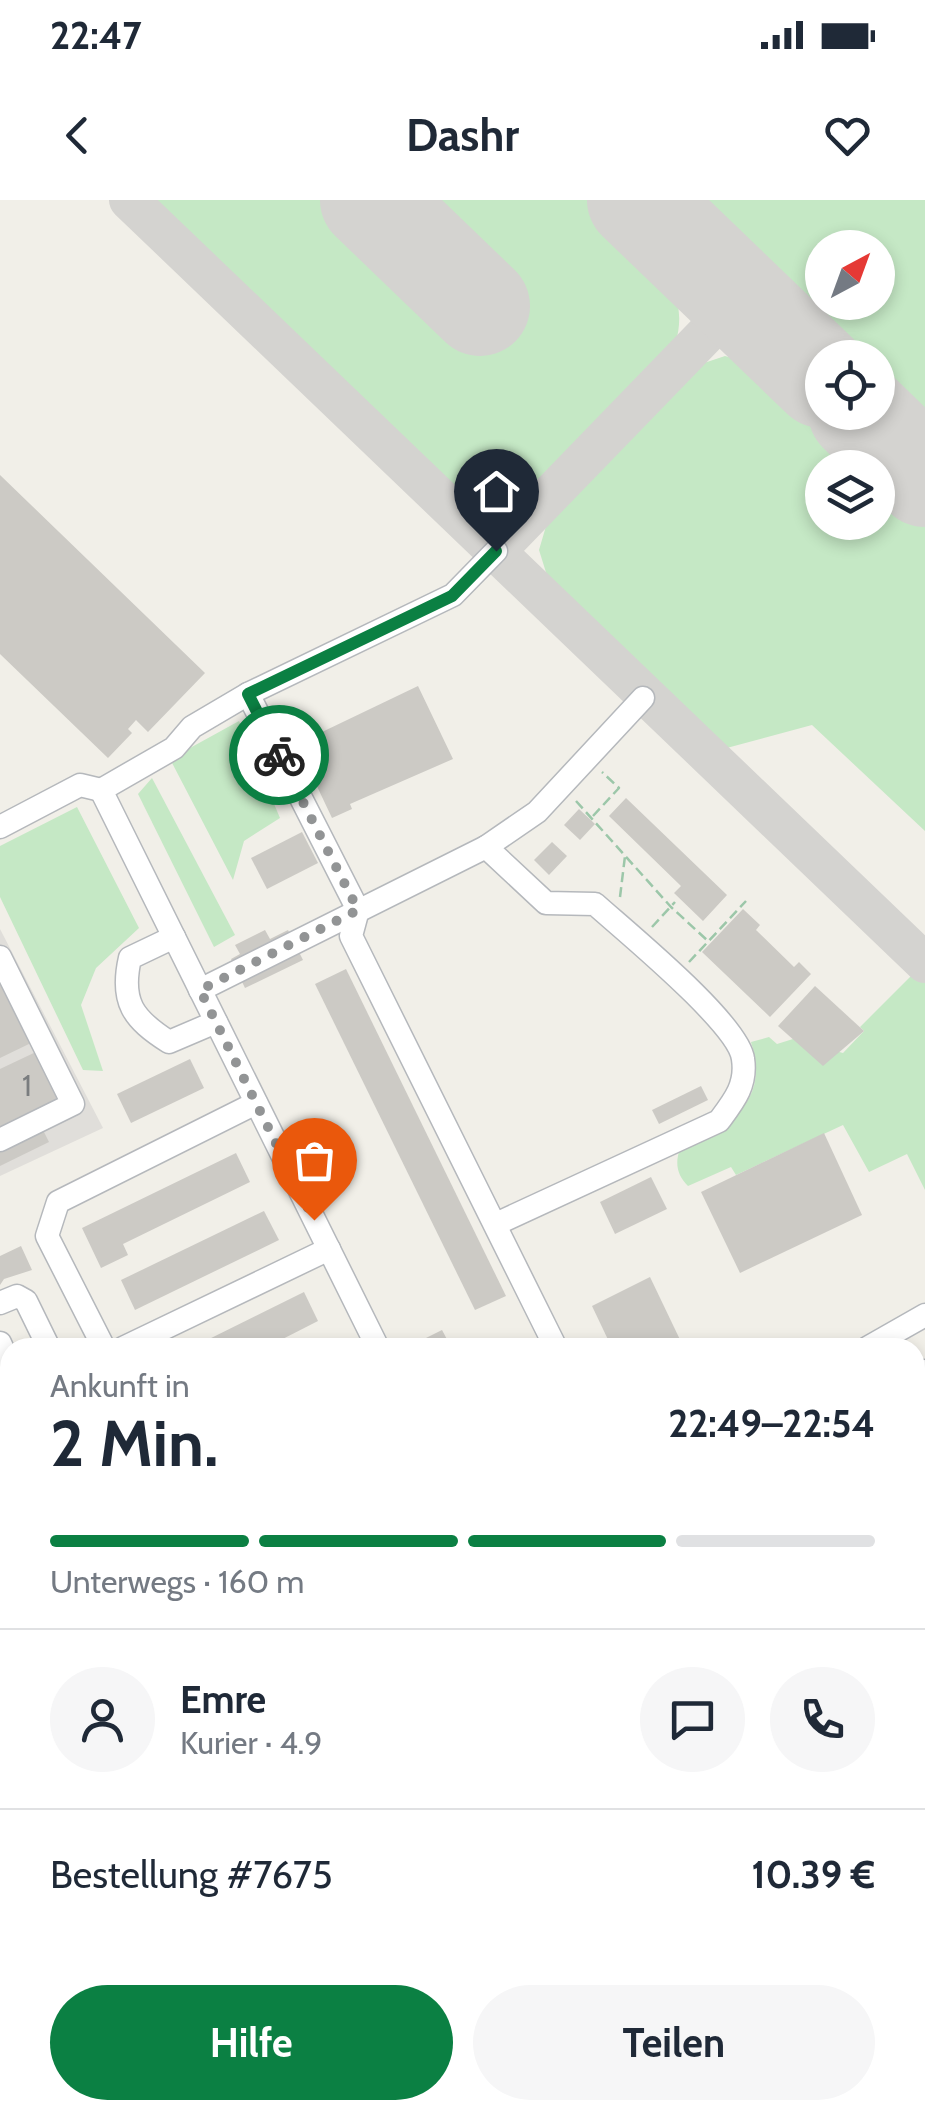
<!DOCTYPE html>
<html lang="de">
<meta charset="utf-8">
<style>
body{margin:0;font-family:Cabin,sans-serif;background:#f6f6f7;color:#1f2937;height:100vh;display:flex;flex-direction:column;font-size:38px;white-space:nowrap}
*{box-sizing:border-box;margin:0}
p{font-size:32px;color:#747a83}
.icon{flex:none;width:55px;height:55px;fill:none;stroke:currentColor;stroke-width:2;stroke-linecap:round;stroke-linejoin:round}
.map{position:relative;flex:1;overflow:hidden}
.drawer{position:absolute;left:0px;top:1138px;width:925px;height:782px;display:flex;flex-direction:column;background:#fff;border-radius:30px 30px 0 0;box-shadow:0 5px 15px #0003}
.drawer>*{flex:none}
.needle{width:65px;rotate:41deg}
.controls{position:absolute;left:805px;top:30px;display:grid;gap:20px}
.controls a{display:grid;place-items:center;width:90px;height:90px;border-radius:50%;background:#fff;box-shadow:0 5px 15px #0003;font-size:50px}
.pin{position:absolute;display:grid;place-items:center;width:85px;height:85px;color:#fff;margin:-102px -42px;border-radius:50% 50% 50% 0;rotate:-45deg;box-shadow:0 0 10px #0007}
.pin .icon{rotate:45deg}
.courier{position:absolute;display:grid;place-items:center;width:100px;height:100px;margin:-50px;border:8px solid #0b8043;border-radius:50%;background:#fff;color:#222;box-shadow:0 2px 12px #0007}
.overview em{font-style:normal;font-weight:700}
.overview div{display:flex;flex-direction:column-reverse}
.overview{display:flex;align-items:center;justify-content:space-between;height:170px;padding:0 50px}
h1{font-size:65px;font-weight:700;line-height:75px}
.bar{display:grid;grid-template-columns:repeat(4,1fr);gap:15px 10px;align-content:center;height:120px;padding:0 50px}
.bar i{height:12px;border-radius:8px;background:#e0e1e3}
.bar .current{background:#0b8043}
.bar p{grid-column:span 4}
.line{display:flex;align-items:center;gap:25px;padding:0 50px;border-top:2px solid #e0e1e3}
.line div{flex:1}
.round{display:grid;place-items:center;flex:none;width:105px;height:105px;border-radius:52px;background:#f6f6f7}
.action{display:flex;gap:20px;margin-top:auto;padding:20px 50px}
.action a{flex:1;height:115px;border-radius:60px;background:#0b8043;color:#fff;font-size:40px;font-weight:700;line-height:115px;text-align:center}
.action a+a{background:#f6f6f7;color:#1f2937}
.status{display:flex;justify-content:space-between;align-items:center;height:70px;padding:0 50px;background:#fff;direction:ltr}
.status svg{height:28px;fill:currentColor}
header{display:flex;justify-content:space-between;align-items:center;height:130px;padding:0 50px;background:#fff;font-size:45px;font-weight:700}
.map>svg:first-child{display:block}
.industrial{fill:#e0deda}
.green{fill:#c5e8c5;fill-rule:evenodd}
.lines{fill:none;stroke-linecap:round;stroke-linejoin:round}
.taxiway{stroke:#d4d3d0;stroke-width:40}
.runway{stroke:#d4d3d0;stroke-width:100}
.building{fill:#cccac5}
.minor-casing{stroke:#b5b8bc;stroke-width:25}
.path{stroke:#9cc7a9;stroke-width:2.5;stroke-dasharray:10 5;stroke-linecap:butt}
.minor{stroke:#fff;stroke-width:22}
.done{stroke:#929495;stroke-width:10;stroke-dasharray:0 18}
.route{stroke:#0b8043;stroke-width:12}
.labels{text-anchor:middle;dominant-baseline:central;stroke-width:8;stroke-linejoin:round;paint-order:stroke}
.number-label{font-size:30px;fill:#7a7d7f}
</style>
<div class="status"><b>22:47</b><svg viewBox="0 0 49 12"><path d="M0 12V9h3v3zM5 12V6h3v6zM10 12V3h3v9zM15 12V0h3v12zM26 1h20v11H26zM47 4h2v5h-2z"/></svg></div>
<header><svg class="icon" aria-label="back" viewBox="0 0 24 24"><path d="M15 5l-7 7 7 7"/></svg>Dashr<svg class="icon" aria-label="heart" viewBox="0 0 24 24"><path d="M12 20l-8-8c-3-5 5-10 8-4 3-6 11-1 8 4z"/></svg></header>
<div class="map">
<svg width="925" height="1918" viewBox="0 0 925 1918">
<rect width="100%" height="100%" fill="#f1efe8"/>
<path class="industrial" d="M0,729L103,928L0,976Z"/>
<g class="green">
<path d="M153,0H589C634,43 696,77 675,145L520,305C506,314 491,315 475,310Z"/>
<path d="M692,0H925V225L878,179V158L855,157ZM822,48H878V102H822Z"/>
<path d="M725,156L756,165L863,267L822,268V322H878V281L925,326V631L812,525L723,549L549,382L539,350L549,316L692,167Z"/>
<path d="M239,521L280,618L244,641L233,680L170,559Z"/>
<path d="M152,578L235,735L214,747L138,594Z"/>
<path d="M77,607L139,728L96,768L81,805L103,871L83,870L0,697V646Z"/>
<path d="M912,775L925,782V990L907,954L869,972L843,925L736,975L731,967L688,986C678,976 675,965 679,952C726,926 771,905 751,842L769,837L777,844L793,839L843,853L864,831L860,827Z"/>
<path d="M925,1458V1512L915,1513V1462Z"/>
<path d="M0,1522C11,1552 19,1589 0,1616Z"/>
<path d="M925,1588V1648L915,1659V1593Z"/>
<path d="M925,1658V1918H765L762,1910H915V1669Z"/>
</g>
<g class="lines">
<g class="taxiway">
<path d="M129,0L925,763"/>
<path d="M702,63L718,95L710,130"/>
<path d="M496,351L710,130L741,120L778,136"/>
</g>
<g class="runway">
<path d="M370,0L480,106"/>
<path d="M637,0L822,178"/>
<path d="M858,212L925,277"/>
</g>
</g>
<g class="building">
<path d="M0,275L205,473L148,532L136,520L128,529L132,533L108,558L0,454Z"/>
<path d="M418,486L453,559L350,604L352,609L332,618L297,544Z"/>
<path d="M626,598L727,695L703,721L674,693L681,686L609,616Z"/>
<path d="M579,609L595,624L580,640L564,625Z"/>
<path d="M302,632L318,663L267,689L251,658Z"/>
<path d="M552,642L567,656L549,675L534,660Z"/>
<path d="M743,709L760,725L756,730L794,767L799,762L811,774L770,817L702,752Z"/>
<path d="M265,730L270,739L288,730L303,760L245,788L231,759L240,754L235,745Z"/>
<path d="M346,769L506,1096L475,1110L315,784Z"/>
<path d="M0,779L31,843L0,858Z"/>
<path d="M815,786L864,831L823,866L778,826Z"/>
<path d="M38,851L62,901L0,931V869Z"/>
<path d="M190,859L204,888L131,923L117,894Z"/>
<path d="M701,886L708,900L659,924L652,910Z"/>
<path d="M42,928L49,942L0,966V948Z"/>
<path d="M824,933L862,1015L740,1073L701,992Z"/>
<path d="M236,953L250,982L123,1044L128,1055L101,1068L82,1028Z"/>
<path d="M651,977L667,1009L615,1034L600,1002Z"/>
<path d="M264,1011L279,1040L135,1110L121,1080Z"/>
<path d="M21,1046L32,1070L4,1079L0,1085V1056Z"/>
<path d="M650,1077L684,1148H612L592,1106Z"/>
<path d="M304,1092L318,1121L265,1148H191Z"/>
<path d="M442,1130L450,1145L406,1148Z"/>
<path d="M925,1196V1231L915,1236V1201Z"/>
<path d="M915,1351L925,1372V1380L915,1384Z"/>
<path d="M925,1429V1445L915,1451V1434Z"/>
<path d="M10,1653V1688L0,1698V1663Z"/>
<path d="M0,1718L10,1728V1769L0,1759Z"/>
<path d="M0,1820L10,1830V1910H31L39,1918H0Z"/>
<path d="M54,1910H76L68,1918H47Z"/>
<path d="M420,1910H463L456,1918H412Z"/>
</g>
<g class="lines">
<defs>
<g id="minor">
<path d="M248,494L358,710L351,736L556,1148"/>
<path d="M0,627L80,585L101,590"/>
<path d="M486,647L546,703L595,704C625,731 739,824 743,859C747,885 734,901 719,921L496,1024"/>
<path d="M174,737L130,758C120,802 133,819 169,842L216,822"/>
<path d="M0,757L73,904L0,940"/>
<path d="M200,790L486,647L537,612L643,498"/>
<path d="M0,1103L17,1096L26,1101L49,1148"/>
<path d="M0,1143L10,1165"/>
<path d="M104,1148L47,1036L58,1002L256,903"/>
<path d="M123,1148L329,1049"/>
<path d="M378,1148L101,590L174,548L192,527L248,494L453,395L496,351"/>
<path d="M867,1148L925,1115"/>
<path d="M915,1176L925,1171"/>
<path d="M0,1225L10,1220"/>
<path d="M915,1254L925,1249"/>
<path d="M0,1358L10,1357"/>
<path d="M915,1407L925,1402"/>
<path d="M0,1467L10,1492"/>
<path d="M915,1550L925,1548"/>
<path d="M266,1910L274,1918"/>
<path d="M123,1918L131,1910"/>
<path d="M307,1918L310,1910"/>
<path d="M639,1918L647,1910"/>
</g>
</defs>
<use href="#minor" class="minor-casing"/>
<g class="path">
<path d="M576,601L671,707L708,741"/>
<path d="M593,616L619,588L602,572"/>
<path d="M620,697L625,656"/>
<path d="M652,727L675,702"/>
<path d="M689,762L746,701"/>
<path d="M236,1910L245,1918"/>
<path d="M600,1910L608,1918"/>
</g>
<use href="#minor" class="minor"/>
</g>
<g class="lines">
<path class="done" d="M279,555L358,710L200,790L314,1020"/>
<path class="route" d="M279,555L248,494L452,396L496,351"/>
</g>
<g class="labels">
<g class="number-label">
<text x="27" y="885">1</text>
</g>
</g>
</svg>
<div class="controls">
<a><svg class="needle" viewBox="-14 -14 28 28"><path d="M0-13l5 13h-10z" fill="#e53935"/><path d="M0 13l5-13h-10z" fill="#747a83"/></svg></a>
<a><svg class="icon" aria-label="locate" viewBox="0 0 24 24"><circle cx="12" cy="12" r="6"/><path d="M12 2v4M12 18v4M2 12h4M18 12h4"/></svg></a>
<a><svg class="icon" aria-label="layers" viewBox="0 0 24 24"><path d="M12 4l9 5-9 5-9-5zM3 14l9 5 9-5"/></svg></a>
</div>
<div class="pin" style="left:314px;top:1020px;background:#ea580c"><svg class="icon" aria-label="bag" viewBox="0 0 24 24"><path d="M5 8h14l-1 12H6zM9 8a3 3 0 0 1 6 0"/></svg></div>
<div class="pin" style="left:496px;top:351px;background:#1f2937"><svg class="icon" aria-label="home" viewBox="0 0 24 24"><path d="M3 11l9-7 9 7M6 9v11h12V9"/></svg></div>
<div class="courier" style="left:279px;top:555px"><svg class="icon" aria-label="bike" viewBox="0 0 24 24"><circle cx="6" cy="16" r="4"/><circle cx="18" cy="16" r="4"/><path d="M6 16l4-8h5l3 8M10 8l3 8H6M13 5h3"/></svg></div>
<section class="drawer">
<div class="overview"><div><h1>2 Min.</h1><p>Ankunft in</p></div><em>22:49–22:54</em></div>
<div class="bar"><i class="current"></i><i class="current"></i><i class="current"></i><i></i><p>Unterwegs · 160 m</p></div>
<div class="line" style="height:180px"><a class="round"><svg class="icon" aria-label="person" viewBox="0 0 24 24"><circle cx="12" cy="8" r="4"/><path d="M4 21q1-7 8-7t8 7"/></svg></a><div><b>Emre</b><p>Kurier · 4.9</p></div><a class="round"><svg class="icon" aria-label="chat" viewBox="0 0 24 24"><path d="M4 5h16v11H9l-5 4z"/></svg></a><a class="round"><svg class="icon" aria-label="phone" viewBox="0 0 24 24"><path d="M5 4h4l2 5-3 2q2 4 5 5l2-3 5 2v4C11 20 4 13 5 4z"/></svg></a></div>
<div class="line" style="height:130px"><div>Bestellung #7675</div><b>10.39 €</b></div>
<div class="action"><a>Hilfe</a><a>Teilen</a></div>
</section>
</div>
